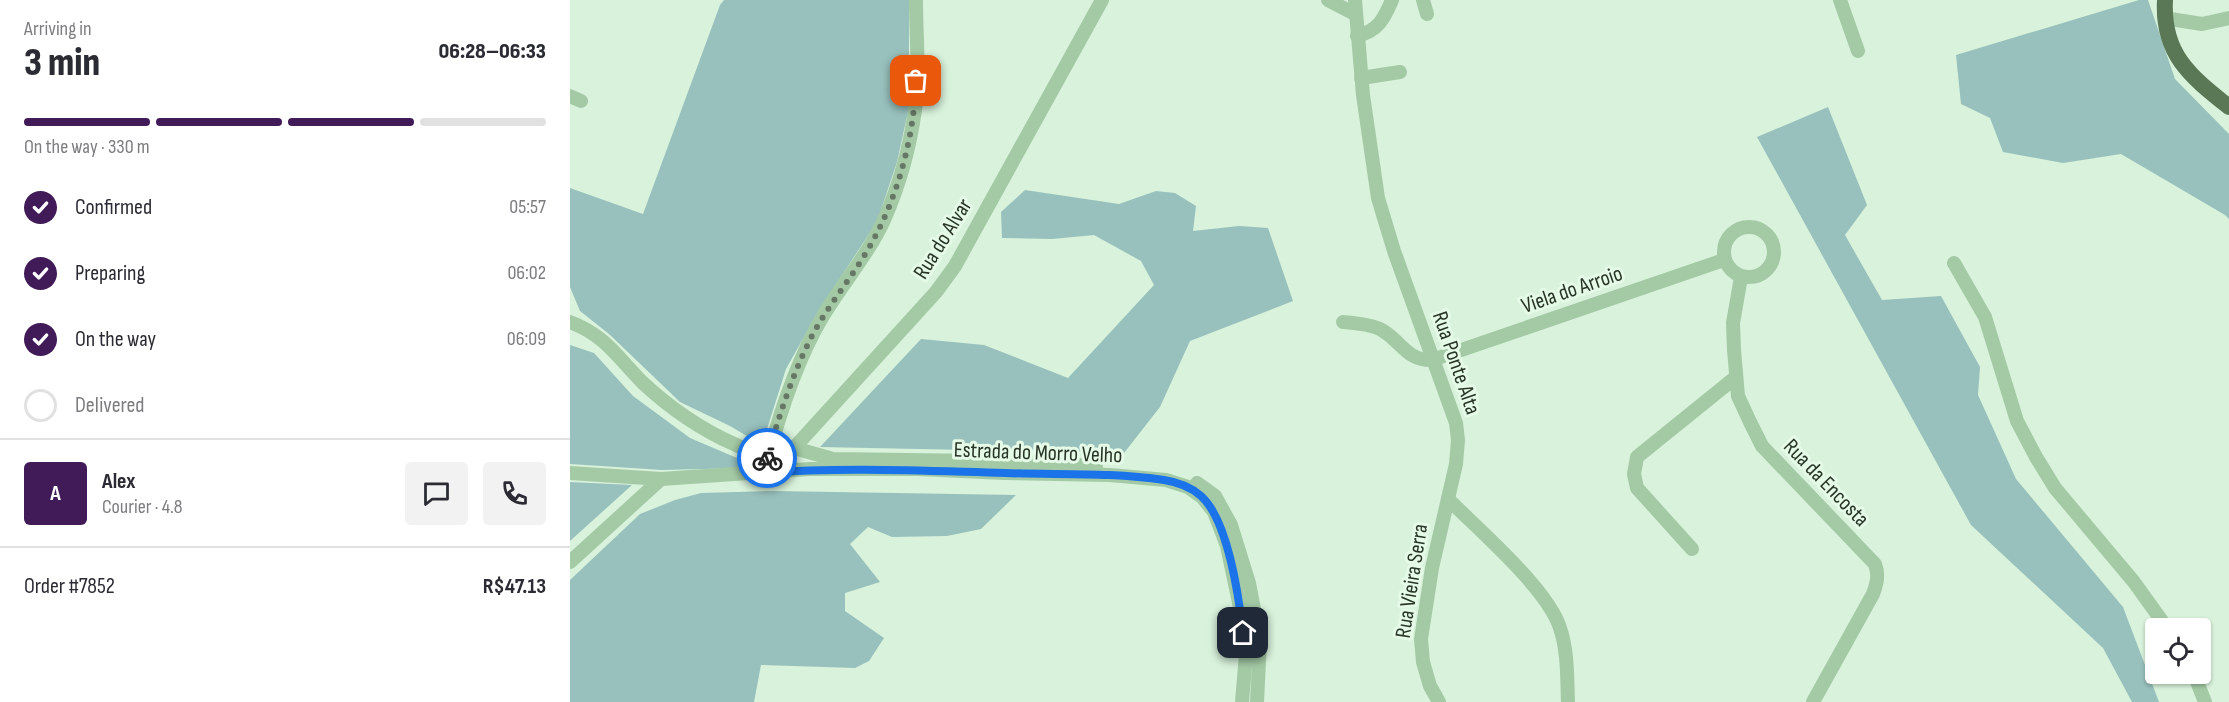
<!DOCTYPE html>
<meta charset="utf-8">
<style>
body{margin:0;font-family:"Sofia Sans Condensed",sans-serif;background:#f2f2f3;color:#2b2b33;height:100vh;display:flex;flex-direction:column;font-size:22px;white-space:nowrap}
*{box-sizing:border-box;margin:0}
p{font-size:20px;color:#7c7c81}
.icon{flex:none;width:33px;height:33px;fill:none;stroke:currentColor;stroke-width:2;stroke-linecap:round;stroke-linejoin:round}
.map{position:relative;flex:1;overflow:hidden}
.sheet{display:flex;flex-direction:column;background:#fff;width:570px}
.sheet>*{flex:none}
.tools{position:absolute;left:1575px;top:618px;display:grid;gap:12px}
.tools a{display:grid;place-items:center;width:66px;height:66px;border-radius:6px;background:#fff;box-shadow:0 2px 4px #0004;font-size:30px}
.pin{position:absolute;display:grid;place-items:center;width:51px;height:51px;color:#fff;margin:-26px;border-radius:12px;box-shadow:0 3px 9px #0006}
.courier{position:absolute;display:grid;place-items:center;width:60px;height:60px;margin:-30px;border:4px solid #1a73e8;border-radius:50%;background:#fff;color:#222;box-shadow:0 2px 8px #0007}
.headline em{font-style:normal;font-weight:800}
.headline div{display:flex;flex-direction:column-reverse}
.headline{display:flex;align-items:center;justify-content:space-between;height:102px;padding:0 24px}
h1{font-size:39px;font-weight:800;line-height:45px}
.bar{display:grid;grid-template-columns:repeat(4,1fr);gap:9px 6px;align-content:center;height:72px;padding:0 24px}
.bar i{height:8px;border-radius:4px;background:#e1e1e2}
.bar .on{background:#411a58}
.bar p{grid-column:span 4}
.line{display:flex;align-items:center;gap:15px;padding:0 24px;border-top:2px solid #e1e1e2}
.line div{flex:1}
.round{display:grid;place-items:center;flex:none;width:63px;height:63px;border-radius:6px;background:#f2f2f3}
ol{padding:0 24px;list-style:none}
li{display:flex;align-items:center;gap:18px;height:66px}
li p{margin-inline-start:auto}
li .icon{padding:6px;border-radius:50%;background:#411a58;color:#fff;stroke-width:4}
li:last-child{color:#7c7c81}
li i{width:33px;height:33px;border:3px solid #e1e1e2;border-radius:50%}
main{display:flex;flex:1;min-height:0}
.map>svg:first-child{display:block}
.green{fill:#98c1bd}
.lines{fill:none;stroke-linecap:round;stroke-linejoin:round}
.minor{stroke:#a4caa5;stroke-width:14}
.major{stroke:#5a7856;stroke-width:16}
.done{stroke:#667765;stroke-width:6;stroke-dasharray:0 10.8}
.route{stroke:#1a73e8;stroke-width:8}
.labels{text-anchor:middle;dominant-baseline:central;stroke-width:6;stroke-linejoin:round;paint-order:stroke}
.street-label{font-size:22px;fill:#283526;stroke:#e5fae7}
</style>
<main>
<section class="sheet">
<div class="headline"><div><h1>3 min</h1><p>Arriving in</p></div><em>06:28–06:33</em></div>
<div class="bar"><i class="on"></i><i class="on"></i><i class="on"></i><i></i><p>On the way · 330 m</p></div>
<ol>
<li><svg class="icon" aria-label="check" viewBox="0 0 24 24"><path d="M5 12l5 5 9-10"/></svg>Confirmed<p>05:57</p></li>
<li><svg class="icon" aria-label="check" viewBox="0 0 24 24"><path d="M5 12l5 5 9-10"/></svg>Preparing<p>06:02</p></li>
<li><svg class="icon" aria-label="check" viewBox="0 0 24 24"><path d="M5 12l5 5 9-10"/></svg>On the way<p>06:09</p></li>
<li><i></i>Delivered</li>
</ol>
<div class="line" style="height:108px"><b class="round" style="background:#411a58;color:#fff">A</b><div><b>Alex</b><p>Courier · 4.8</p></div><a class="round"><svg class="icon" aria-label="chat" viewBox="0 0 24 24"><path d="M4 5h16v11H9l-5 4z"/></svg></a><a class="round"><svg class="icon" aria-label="phone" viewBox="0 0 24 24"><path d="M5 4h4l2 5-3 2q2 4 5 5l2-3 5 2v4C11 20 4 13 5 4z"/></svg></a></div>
<div class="line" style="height:78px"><div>Order #7852</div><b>R$47.13</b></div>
</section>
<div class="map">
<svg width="1659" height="702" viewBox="0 0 1659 702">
<rect width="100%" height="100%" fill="#d8f2db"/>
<g class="green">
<path d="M154,0H339V107L327,162L309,216L301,231L248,312L216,369L192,445L160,426L110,402L39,334L10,311L0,287V188L73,214L150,5Z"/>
<path d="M1569,0H1578L1605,79L1659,134V219L1655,215L1551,154L1493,163L1433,152L1420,118L1391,104L1386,55Z"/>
<path d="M1258,107L1297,205L1275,235L1312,300L1371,296L1410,367L1408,395L1446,479L1553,607L1589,702H1562L1533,648L1401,525L1187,137Z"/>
<path d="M455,190L549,204L586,191L605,193L626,206L623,231L669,226L698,228L723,301L620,341L590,407L554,453L250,447L351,339L414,345L498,378L584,285L571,261L524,235L482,239L432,238L431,212Z"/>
<path d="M0,345L24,353L63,396L120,438L167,458L174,468L92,470L0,464Z"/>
<path d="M0,482L62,485L0,541Z"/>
<path d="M203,491L446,495L411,529L377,536L322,537L298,527L280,544L310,582L275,593V611L314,638L299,661L285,668L191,665L184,702H0V580L70,514L105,500L131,493Z"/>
</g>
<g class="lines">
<g class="minor">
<path d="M758,0L785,14"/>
<path d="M785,0L793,95L808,198L824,251L886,423L888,440L886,464L862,568L851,639L853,662L860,686L869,702"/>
<path d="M853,0L857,14"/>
<path d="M1270,0L1288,51"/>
<path d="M1594,18L1632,24L1659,18"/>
<path d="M787,36C808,31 814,19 822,0"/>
<path d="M791,78L830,72"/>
<path d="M0,96L11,101"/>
<circle cx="1179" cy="252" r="25"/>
<path d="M1384,263L1415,317L1447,421L1466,457L1485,488L1564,582L1597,628"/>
<path d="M1171,277L1163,323L1164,350L1168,396L1180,422L1192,446L1305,564C1309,575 1307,583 1303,594L1243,702"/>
<path d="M0,322C35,335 48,358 73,383C100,408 130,429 164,444C190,456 196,462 224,448L366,292L385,266L532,0"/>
<path d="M773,322C785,323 799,324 810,329C831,340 836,361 862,360L1154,260"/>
<path d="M224,448L263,459L484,462L526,467"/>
<path d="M196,465C209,415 226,361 253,316C272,284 298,255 314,220C329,186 340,146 345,110C350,74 346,36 346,0"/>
<path d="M0,473L91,479L240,469H348L435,473L540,475L596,480L618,487L632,497L644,512L657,546L671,612L676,654L672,702"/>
<path d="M627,483L645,496L661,525L679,583L690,640L687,702"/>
<path d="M878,499C908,529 978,589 990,628C998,651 997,678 998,702"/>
<path d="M1122,549L1067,488L1064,474L1067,457L1166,377"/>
<path d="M0,562L91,479"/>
<path d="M1624,674L1635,702"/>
</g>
<path class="major" d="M1595,0C1592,54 1620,76 1659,107"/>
</g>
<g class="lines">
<path class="done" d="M197,458C209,416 223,372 243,334C260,303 283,276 300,246C328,197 344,137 346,81"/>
<path class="route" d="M197,458L194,473C275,467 354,471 435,473C488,475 541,472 594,480C607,482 621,487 631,496C658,520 669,598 673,633"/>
</g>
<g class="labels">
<g class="street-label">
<text transform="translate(373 239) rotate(-58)">Rua do Alvar</text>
<text transform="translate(1002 290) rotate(-19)">Viela do Arroio</text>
<text transform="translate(886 363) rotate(71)">Rua Ponte Alta</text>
<text transform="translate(468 453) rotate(2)">Estrada do Morro Velho</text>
<text transform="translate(1256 483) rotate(46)">Rua da Encosta</text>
<text transform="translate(842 581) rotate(-81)">Rua Vieira Serra</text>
</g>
</g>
</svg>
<div class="tools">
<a><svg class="icon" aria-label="locate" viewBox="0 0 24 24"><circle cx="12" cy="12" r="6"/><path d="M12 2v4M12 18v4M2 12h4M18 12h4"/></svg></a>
</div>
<div class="pin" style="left:346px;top:81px;background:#ea580c"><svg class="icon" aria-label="bag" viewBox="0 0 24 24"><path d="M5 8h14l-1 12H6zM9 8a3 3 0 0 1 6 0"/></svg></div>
<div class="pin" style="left:673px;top:633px;background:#1f2937"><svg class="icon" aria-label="home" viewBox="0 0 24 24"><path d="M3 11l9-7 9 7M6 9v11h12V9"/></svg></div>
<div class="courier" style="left:197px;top:458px"><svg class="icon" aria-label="bike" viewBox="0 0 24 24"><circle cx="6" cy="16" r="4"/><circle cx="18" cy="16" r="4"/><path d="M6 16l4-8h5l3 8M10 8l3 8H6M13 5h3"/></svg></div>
</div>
</main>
